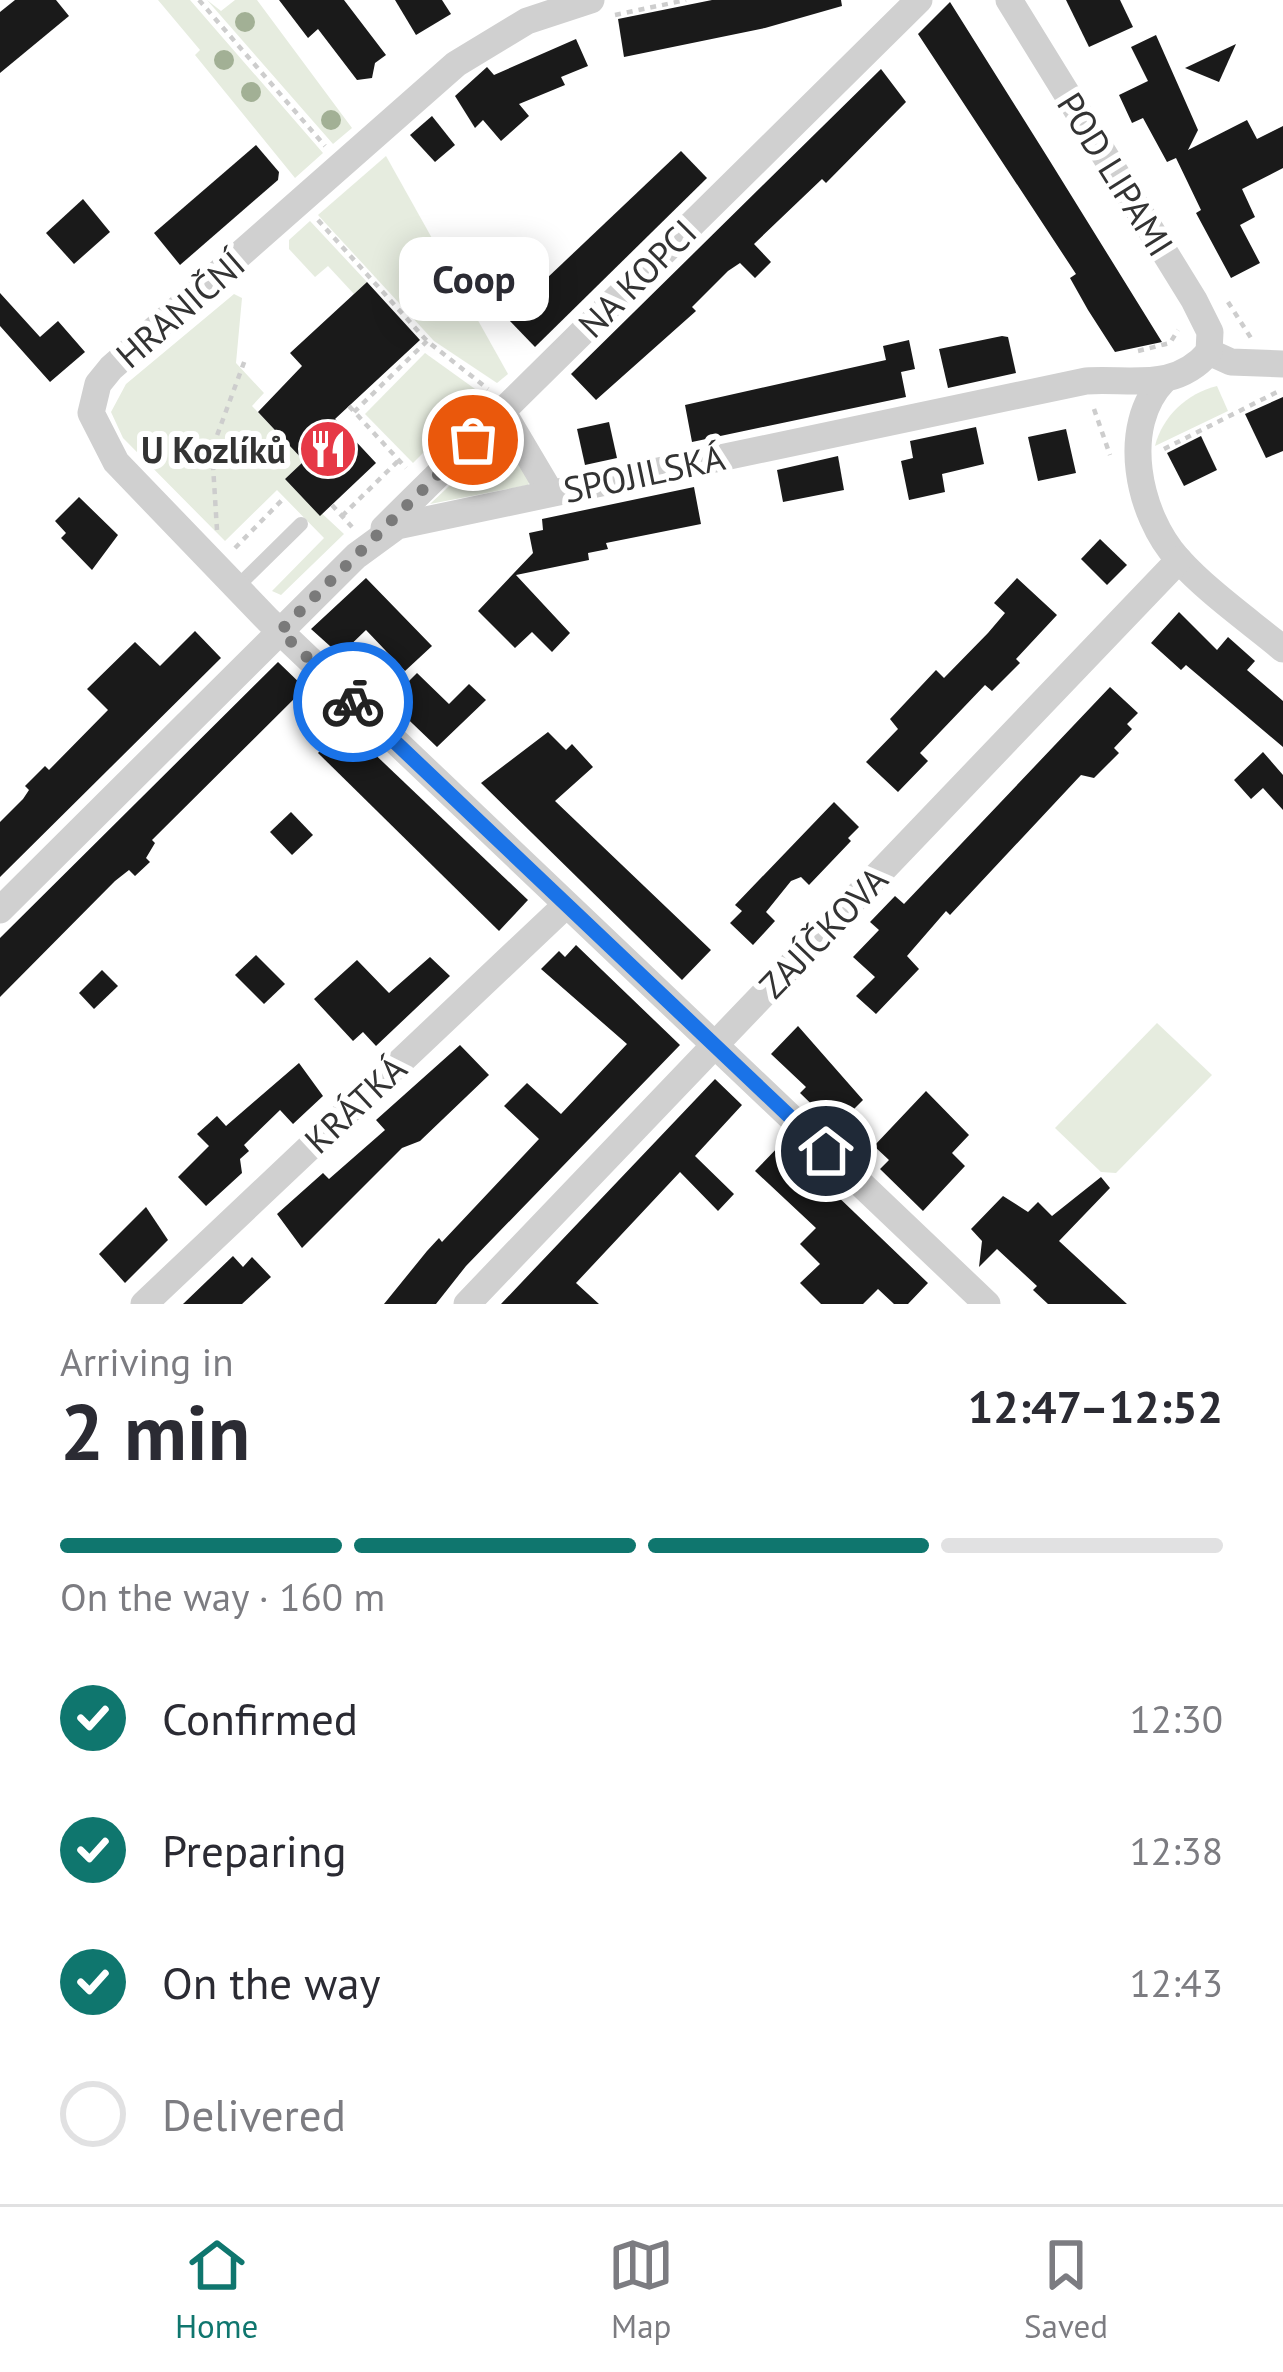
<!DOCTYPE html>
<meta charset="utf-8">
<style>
body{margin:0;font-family:"PT Sans",sans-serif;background:#f7f7f7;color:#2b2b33;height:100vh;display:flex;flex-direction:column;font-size:45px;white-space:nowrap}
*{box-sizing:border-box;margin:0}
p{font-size:39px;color:#7c7c81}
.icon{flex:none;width:66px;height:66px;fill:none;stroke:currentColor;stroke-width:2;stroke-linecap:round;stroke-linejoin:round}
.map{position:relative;height:1304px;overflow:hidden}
.panel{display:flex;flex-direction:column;background:#fff;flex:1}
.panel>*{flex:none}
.pin{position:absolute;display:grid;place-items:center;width:102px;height:102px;color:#fff;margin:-51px;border:6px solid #fff;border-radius:50%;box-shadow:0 3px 12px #0007}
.courier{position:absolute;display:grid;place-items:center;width:120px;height:120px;margin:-60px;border:9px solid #1a73e8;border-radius:50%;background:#fff;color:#222;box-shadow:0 3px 15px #0007}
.bubble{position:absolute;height:84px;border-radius:24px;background:#fff;box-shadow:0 6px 30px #0003;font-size:39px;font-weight:800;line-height:84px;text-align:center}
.headline em{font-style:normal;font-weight:800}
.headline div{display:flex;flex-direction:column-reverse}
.headline{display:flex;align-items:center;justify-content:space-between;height:204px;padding:0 60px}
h1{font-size:78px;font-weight:800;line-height:90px}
.bar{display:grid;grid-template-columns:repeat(4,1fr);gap:18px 12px;align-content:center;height:144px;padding:0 60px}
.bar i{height:15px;border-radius:9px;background:#e1e1e2}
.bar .current{background:#0f766e}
.bar p{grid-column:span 4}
ol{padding:0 60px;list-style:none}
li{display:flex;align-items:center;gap:36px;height:132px}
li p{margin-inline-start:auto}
li .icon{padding:12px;border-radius:50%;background:#0f766e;color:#fff;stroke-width:4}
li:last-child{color:#7c7c81}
li i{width:66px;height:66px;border:6px solid #e1e1e2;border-radius:50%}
.dock{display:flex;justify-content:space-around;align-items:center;height:168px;border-top:3px solid #e1e1e2;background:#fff;font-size:33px;color:#7c7c81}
.dock a{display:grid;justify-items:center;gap:6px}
.dock .current{color:#0f766e}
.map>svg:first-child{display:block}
.green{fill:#e6ecdf}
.building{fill:#1a1a1a}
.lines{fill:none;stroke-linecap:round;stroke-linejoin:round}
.path{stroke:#cdcdcd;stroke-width:4.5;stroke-dasharray:6 6;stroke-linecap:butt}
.service{stroke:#d0d0d0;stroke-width:14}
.minor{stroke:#d0d0d0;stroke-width:27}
.tree{fill:#a2b095}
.done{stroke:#7a7a7a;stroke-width:12;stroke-dasharray:0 21.6}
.route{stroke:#1a73e8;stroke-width:15}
.labels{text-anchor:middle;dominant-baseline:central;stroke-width:12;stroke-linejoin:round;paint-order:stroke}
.street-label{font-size:36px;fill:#333;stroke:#fff}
.poi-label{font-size:36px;font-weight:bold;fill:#333;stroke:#fff;text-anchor:end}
</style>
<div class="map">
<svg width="1283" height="1304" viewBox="0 0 1283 1304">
<rect width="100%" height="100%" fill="#fff"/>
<g class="green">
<path d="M158,0H190L323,153L295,178L195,55L200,50Z"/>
<path d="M207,0L221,11L235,0H257L352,128L333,144Z"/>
<path d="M386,156L508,374L497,383L434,341L318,215Z"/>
<path d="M310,221L367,282L354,294L328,266L315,277L289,249V240Z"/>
<path d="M234,294L242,298L236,363L264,393L252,406L304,461L285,479L344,534L281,595L272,591L324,538L277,490L225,541L123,438L111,412L126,384Z"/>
<path d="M425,353L482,394L413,463L365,414Z"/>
<path d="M1217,386L1228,411L1155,446C1162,417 1187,393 1217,386Z"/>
<path d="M500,438L530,481L528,485L430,504Z"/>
<path d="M1157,1023L1212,1075L1116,1173L1101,1172L1055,1128Z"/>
</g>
<g class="building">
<path d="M15,0H56L69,16L0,73V12Z"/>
<path d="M279,0H344L386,55L375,63L372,78L357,80L318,29L308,38Z"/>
<path d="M395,0H442L451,14L416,35Z"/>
<path d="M712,0H841L842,6L765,28L624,57L618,19Z"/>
<path d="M1066,0H1120L1133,27L1089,47Z"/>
<path d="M950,2L1048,158L1162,342L1115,352L1088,310L1070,278L1076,274L918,34Z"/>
<path d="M1156,35L1198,130L1188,150L1247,120L1257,139L1283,126V168L1242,189L1255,217L1240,225L1260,263L1231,278L1196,213L1201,210L1176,158L1167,162L1143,118L1132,123L1119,95L1148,81L1131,47Z"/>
<path d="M576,39L588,66L561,77L565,85L519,104L529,116L501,141L483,120L475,128L455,96L487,67L494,75Z"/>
<path d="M1236,44L1219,82L1185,68Z"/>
<path d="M881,69L906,102L826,183L822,179L754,244L771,262L755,278L740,263L728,271L692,307L696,311L596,400L571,374Z"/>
<path d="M432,116L455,145L435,162L410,135Z"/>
<path d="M256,145L279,172L278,180L180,265L154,233Z"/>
<path d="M681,151L707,178L535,347L506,317Z"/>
<path d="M83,199L110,232L74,264L46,233Z"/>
<path d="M367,282L420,340L335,419L376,463L320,516L285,479L304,461L258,412L302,366L290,353Z"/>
<path d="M0,293L40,337L58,321L85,352L50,382L0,326Z"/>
<path d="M1002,336L1008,337L1016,373L948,388L939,349Z"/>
<path d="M909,340L915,369L901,372L906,397L692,442L685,405L886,360L883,346Z"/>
<path d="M1283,397V451L1266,458L1245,414Z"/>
<path d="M609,422L617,458L585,465L577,429Z"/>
<path d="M976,427L984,464L942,474L945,492L909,500L901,461L913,458L910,441Z"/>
<path d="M1066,429L1076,473L1038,481L1028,437Z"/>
<path d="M1201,436L1217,470L1184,486L1167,453Z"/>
<path d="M838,456L844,490L783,502L777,470Z"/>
<path d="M694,487L701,524L606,543L608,549L588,553L589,560L516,575L570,633L552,652L532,632L515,648L478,611L533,553L529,533L543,530L542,519Z"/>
<path d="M79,497L118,535L92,570L61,538L66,533L55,521Z"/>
<path d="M1100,539L1127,565L1107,585L1081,559Z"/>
<path d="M366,578L432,646L405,671L366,630L340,655L311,629Z"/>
<path d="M1017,578L1057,615L1016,659L1020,663L992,691L985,685L920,753L928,761L898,792L866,762L898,729L890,719L936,670L944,678L988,633L1005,613L994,603Z"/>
<path d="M1179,612L1217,650L1228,637L1255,661L1247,670L1283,701V747L1186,665L1181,670L1151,643Z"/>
<path d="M195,631L221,658L0,877V822L23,799L29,790L25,786L45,766L49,770L108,710L87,689L135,642L160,666Z"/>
<path d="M278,662L305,688L152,840L155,843L146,858L150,862L135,876L129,870L115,881L0,997V938Z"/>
<path d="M417,673L449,704L469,684L486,700L437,747L389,701Z"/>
<path d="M1110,687L1138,713L1127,724L1132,729L1114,748L1119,753L1094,778L1081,775L950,915L946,911L907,956L919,969L876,1014L856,996L875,977L853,957L879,930L870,922L895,896L904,904Z"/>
<path d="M344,725L528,900L499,931L318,753Z"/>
<path d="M548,732L566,750L572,744L593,767L555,801L711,950L682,980L481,783Z"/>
<path d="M1263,752L1283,775V810L1263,788L1251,799L1234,780Z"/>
<path d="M834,802L859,827L848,838L851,841L809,885L801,877L791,881L766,912L775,921L753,945L730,923L742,911L735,905Z"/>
<path d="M291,812L313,835L292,855L270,832Z"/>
<path d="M576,945L680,1045L466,1266L436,1304H384L427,1251L439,1238L442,1242L539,1139L504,1106L527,1083L561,1114L627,1044L541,969L559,951L565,957Z"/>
<path d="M256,955L285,984L264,1004L235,975Z"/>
<path d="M430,957L450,976L376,1046L363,1032L353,1041L314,999L357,960L389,993Z"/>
<path d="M102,970L118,986L94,1009L79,993Z"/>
<path d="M798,1026L863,1100L843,1120L839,1115L831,1123L800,1093L806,1087L771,1054Z"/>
<path d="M460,1045L489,1075L420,1141L402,1148L302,1248L277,1214L323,1173L329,1179L385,1130L376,1120Z"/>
<path d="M299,1063L323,1096L293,1124L280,1110L244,1145L249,1151L240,1159L242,1173L206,1206L178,1177L209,1146L197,1134L217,1116L226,1126Z"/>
<path d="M715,1079L742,1105L695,1156L734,1194L718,1211L680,1172L576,1283L599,1304H501Z"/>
<path d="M926,1091L969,1135L952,1153L965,1166L923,1211L880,1169L889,1160L874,1146Z"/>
<path d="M782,1143L928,1283L908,1304H894L878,1289L863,1304H821L800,1283L820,1264L800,1244L816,1228L755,1171Z"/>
<path d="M1101,1177L1110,1188L1059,1241L1127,1304H1048L1033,1290L1037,1286L997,1249L979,1267L982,1241L971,1229L1003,1196L1028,1212L1038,1202L1052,1216Z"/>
<path d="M146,1207L168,1240L125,1283L99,1254Z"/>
<path d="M233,1256L243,1267L252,1257L271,1277L242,1304H183Z"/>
</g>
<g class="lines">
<g class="path">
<path d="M199,0L325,146"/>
<path d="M615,15L686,0"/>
<path d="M318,220L427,341L488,389"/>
<path d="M1228,302L1251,338"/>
<path d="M1138,351L1170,343L1178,330"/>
<path d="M349,406L406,468"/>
<path d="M1094,409L1110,455"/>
<path d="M354,412L427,341"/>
<path d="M1164,449L1277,392"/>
<path d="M332,505L352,527"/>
<path d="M342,516L398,461"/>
<path d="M217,530L212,449L246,357"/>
<path d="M235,548L282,500"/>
</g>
<path class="service" d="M237,587L301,524"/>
<g class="minor">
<path d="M591,0L527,21L456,64L111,368L98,384L91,413L116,462L268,620L987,1304"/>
<path d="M1009,0L1194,300L1210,332L1209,352"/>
<path d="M1209,352L1231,362L1283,364"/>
<path d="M1164,380C1119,426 1138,515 1178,559C1208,592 1248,620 1283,649"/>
<path d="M502,411L550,492"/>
<path d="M384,528L919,0"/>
<path d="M0,910L356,556L397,526L1086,381C1131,378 1175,392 1209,352"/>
<path d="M144,1304L566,905"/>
<path d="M467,1304L1179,560"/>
</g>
</g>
<g class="tree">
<circle cx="245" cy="22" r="10"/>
<circle cx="224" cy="60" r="10"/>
<circle cx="251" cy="92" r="10"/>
<circle cx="331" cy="120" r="10"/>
<circle cx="506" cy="463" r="10"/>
<circle cx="485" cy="473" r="10"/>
</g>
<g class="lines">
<path class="done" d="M353,702L280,631L473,440"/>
<path class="route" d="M353,702L826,1151"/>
</g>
<defs>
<symbol id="restaurant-disc" viewBox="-11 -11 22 22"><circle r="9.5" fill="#e63946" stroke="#fff"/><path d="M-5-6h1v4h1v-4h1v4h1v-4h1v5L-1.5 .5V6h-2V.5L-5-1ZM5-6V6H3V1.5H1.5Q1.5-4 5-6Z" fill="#fff"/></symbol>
</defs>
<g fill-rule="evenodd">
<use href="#restaurant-disc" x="295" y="416" width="66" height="66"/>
</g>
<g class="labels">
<g class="street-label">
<text transform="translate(1116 174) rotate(58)">POD LIPAMI</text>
<text transform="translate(637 278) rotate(-45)">NA KOPCI</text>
<text transform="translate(180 309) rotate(-41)">HRANIČNÍ</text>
<text transform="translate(644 473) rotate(-12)">SPOJILSKÁ</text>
<text transform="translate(823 932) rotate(-46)">ZAJÍČKOVA</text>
<text transform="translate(355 1104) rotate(-43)">KRÁTKÁ</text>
</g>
<g class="poi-label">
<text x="286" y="449">U Kozlíků</text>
</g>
</g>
</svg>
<div class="pin" style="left:473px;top:440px;background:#ea580c"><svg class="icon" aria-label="bag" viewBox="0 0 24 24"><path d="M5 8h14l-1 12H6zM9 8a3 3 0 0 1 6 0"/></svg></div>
<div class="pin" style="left:826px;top:1151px;background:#1f2937"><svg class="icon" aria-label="home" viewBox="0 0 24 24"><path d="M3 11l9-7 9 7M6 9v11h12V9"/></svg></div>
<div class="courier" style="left:353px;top:702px"><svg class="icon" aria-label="bike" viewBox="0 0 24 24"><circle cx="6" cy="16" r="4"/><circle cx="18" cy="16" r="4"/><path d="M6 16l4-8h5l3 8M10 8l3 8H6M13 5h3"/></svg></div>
<div class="bubble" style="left:399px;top:237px;width:150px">Coop</div>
</div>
<section class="panel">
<div class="headline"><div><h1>2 min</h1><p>Arriving in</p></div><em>12:47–12:52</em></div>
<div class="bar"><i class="current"></i><i class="current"></i><i class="current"></i><i></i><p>On the way · 160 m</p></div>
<ol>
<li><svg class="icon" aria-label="check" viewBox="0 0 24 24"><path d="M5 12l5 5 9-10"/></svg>Confirmed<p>12:30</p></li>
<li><svg class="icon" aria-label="check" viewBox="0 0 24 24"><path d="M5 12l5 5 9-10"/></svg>Preparing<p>12:38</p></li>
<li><svg class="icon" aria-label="check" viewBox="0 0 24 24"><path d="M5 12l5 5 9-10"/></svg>On the way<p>12:43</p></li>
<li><i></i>Delivered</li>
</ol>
</section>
<nav class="dock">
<a class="current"><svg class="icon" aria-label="home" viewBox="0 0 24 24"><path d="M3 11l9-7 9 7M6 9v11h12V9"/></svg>Home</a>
<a><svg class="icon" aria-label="map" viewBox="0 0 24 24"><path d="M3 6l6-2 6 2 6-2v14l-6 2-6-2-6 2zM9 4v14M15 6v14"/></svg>Map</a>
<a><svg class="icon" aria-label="saved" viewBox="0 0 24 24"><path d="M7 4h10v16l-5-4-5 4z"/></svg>Saved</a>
</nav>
